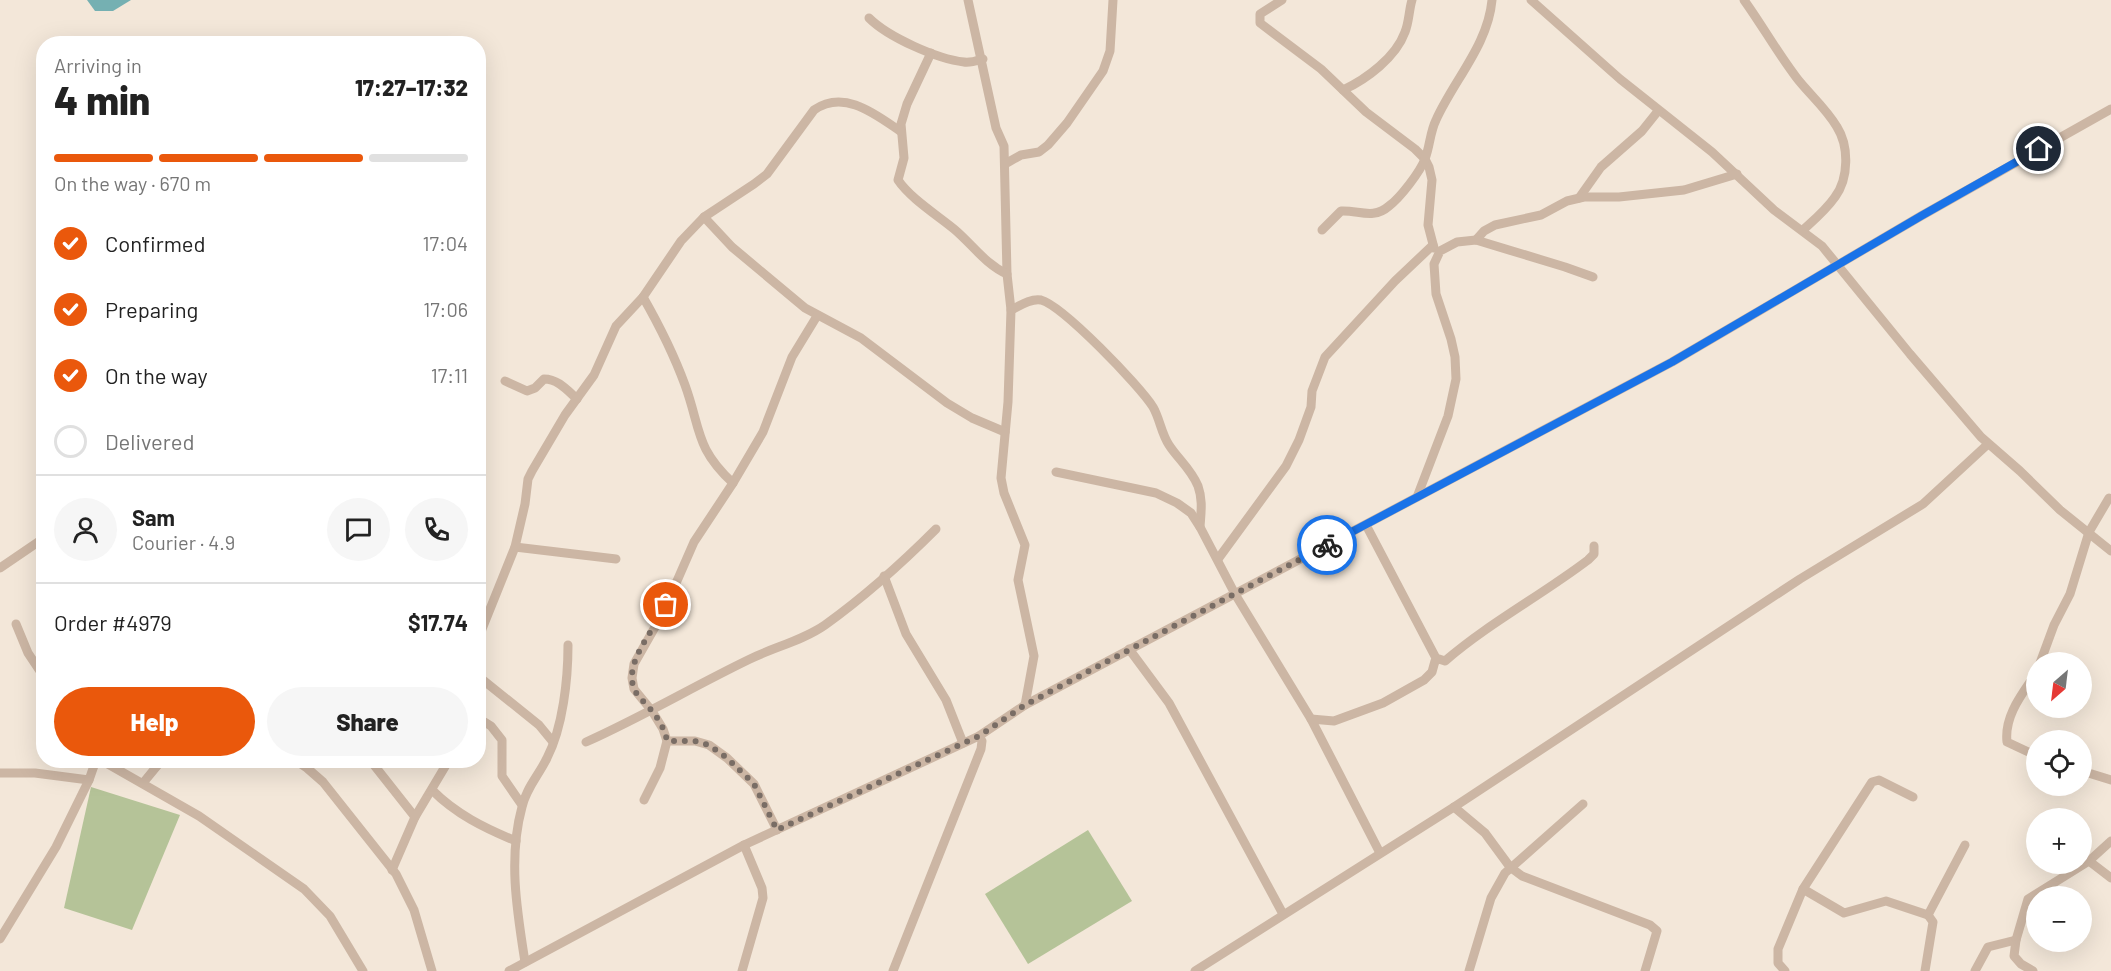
<!DOCTYPE html>
<meta charset="utf-8">
<style>
body{margin:0;font-family:Barlow,sans-serif;background:#f6f6f6;color:#222;height:100vh;display:flex;flex-direction:column;font-size:22px;white-space:nowrap}
*{box-sizing:border-box;margin:0}
p{font-size:20px;color:#767676}
.icon{flex:none;width:33px;height:33px;fill:none;stroke:currentColor;stroke-width:2;stroke-linecap:round;stroke-linejoin:round}
.map{position:relative;flex:1;overflow:hidden}
.drawer{position:absolute;left:36px;top:36px;width:450px;height:732px;display:flex;flex-direction:column;background:#fff;border-radius:24px;box-shadow:0 6px 24px #0002}
.drawer>*{flex:none}
.needle{width:39px;rotate:208deg}
.controls{position:absolute;left:2026px;top:652px;display:grid;gap:12px}
.controls a{display:grid;place-items:center;width:66px;height:66px;border-radius:50%;background:#fff;box-shadow:0 6px 24px #0002;font-size:30px}
.pin{position:absolute;display:grid;place-items:center;width:51px;height:51px;color:#fff;margin:-26px;border:3px solid #fff;border-radius:50%;box-shadow:0 2px 6px #0007}
.courier{position:absolute;display:grid;place-items:center;width:60px;height:60px;margin:-30px;border:4px solid #1a73e8;border-radius:50%;background:#fff;color:#222;box-shadow:0 2px 8px #0007}
.head em{font-style:normal;font-weight:800}
.head div{display:flex;flex-direction:column-reverse}
.head{display:flex;align-items:center;justify-content:space-between;height:102px;padding:0 18px}
h1{font-size:39px;font-weight:800;line-height:45px}
.bar{display:grid;grid-template-columns:repeat(4,1fr);gap:9px 6px;align-content:center;height:72px;padding:0 18px}
.bar i{height:8px;border-radius:4px;background:#e0e0e0}
.bar .active{background:#ea580c}
.bar p{grid-column:span 4}
.line{display:flex;align-items:center;gap:15px;padding:0 18px;border-top:2px solid #e0e0e0}
.line div{flex:1}
.round{display:grid;place-items:center;flex:none;width:63px;height:63px;border-radius:32px;background:#f6f6f6}
ol{padding:0 18px;list-style:none}
li{display:flex;align-items:center;gap:18px;height:66px}
li p{margin-inline-start:auto}
li .icon{padding:6px;border-radius:50%;background:#ea580c;color:#fff;stroke-width:4}
li:last-child{color:#767676}
li i{width:33px;height:33px;border:3px solid #e0e0e0;border-radius:50%}
.primary-button{display:flex;gap:12px;margin-top:auto;padding:12px 18px}
.primary-button a{flex:1;height:69px;border-radius:36px;background:#ea580c;color:#fff;font-size:24px;font-weight:800;line-height:69px;text-align:center}
.primary-button a+a{background:#f6f6f6;color:#222}
.map>svg:first-child{display:block}
.green{fill:#b5c398}
.water{fill:#75b0b2}
.lines{fill:none;stroke-linecap:round;stroke-linejoin:round}
.minor{stroke:#ccb6a4;stroke-width:9}
.done{stroke:#796d65;stroke-width:6;stroke-dasharray:0 10.8}
.route{stroke:#1a73e8;stroke-width:8}
</style>
<div class="map">
<svg width="2111" height="971" viewBox="0 0 2111 971">
<rect width="100%" height="100%" fill="#f3e7d9"/>
<g class="green">
<path d="M91,787L180,815L132,930L64,908Z"/>
<path d="M1088,830L1132,901L1028,964L985,894Z"/>
</g>
<path class="water" d="M87,0H131L113,11H95Z"/>
<g class="lines">
<g class="minor">
<path d="M968,0L996,128L1004,146L1007,274L1011,310L1008,402L1001,478L1004,493L1025,545L1018,580L1034,656L1025,705"/>
<path d="M1282,0L1260,14V23L1321,69L1366,112L1415,149L1425,159L1429,167L1432,180L1428,225L1434,248"/>
<path d="M1531,0L1620,79L1712,152L1774,210L1822,246L1910,354L1981,437L2020,471L2060,510L2111,551"/>
<path d="M1744,0C1762,25 1777,52 1796,77C1808,93 1826,108 1837,127C1849,146 1849,178 1835,197C1826,210 1814,220 1803,230"/>
<path d="M869,18C888,37 937,59 964,62C970,63 976,61 983,59"/>
<path d="M931,53L907,104L901,124L904,158L898,180C910,198 937,215 954,229C972,244 985,264 1007,274"/>
<path d="M1343,90C1367,79 1396,57 1405,32C1409,22 1409,10 1412,0"/>
<path d="M1005,164L1021,155L1039,152L1048,145L1067,123L1103,71L1110,51L1113,0"/>
<path d="M1579,198L1601,167L1642,131L1658,111"/>
<path d="M704,217L732,247L805,308L861,338L947,403L972,418L1005,432"/>
<path d="M1322,230L1341,211C1359,210 1373,220 1389,206C1400,198 1420,172 1425,159C1430,146 1430,132 1436,120C1454,80 1488,45 1492,0"/>
<path d="M1476,240L1484,231L1495,225L1541,215L1567,201L1584,197H1619L1684,190L1737,174"/>
<path d="M643,297C659,325 674,355 685,385C701,429 695,448 733,483"/>
<path d="M1011,310C1019,306 1031,298 1041,300C1063,306 1140,386 1153,407C1160,419 1161,433 1169,445C1178,459 1191,469 1198,486C1203,500 1201,512 1200,527"/>
<path d="M505,381L527,391L535,388L544,379C558,379 567,390 577,399"/>
<path d="M1056,472L1156,493L1177,503L1191,513L1200,527L1235,594L1311,719L1380,853"/>
<path d="M1417,497L1448,416L1456,379L1455,357L1451,339L1436,294L1434,264L1440,251L1457,242L1476,240L1565,267L1593,277"/>
<path d="M1366,525L1437,660"/>
<path d="M515,547L616,559"/>
<path d="M1218,559L1286,466L1299,440L1311,407L1312,391L1325,357L1395,281L1433,245"/>
<path d="M0,568L44,538"/>
<path d="M884,576L906,634L946,700L963,743"/>
<path d="M16,624L28,653L44,677"/>
<path d="M478,647L482,629L515,547L525,504L528,479L532,471L565,415L594,375L616,326L643,297L681,241L704,217L754,184L767,174L814,110C844,89 875,114 900,131"/>
<path d="M1129,649L1169,703L1283,914"/>
<path d="M2040,663L2054,625L2070,594L2089,532L2109,498"/>
<path d="M2037,672C2023,693 2004,715 2007,742L2037,756"/>
<path d="M478,676L539,725L553,742"/>
<path d="M478,681V704"/>
<path d="M478,718L491,726L502,740V776L522,805"/>
<path d="M1311,719L1334,721L1383,703L1424,680L1432,672L1435,661L1439,659L1445,661C1489,623 1542,595 1588,560L1594,554V546"/>
<path d="M667,741H695L709,745L727,758L754,784L777,830"/>
<path d="M586,742C642,717 694,686 750,659C774,647 802,641 825,625C864,597 902,563 936,529"/>
<path d="M101,760L199,816L304,889L330,916L363,971"/>
<path d="M295,760L307,768L323,782L396,874L414,910L432,971"/>
<path d="M370,760L415,817"/>
<path d="M2082,771L2111,780"/>
<path d="M0,773H35L89,780"/>
<path d="M143,783L162,760"/>
<path d="M432,790C456,814 484,828 516,841"/>
<path d="M644,800L660,768L667,741L663,729L652,711L634,689L632,678L634,664L663,613L694,542L733,483L763,432L792,357L817,316"/>
<path d="M1454,807L1485,833L1510,867L1522,876L1650,925L1657,931L1645,971"/>
<path d="M2089,861L2111,878"/>
<path d="M392,870L415,817L449,760"/>
<path d="M1803,889L1844,913L1886,901L1928,915L1965,845"/>
<path d="M0,939L56,847L89,780L96,760"/>
<path d="M525,962C517,911 508,858 522,807C526,788 539,775 547,758C563,727 568,679 568,645"/>
<path d="M509,971L744,845L979,736L1025,705L1672,362L1921,216L2111,109"/>
<path d="M742,971L763,898L762,888L744,845"/>
<path d="M893,971L981,749L982,741L979,736"/>
<path d="M1195,971L1454,807L1800,579L1923,504L1988,444"/>
<path d="M1469,971L1491,898L1505,873L1583,804"/>
<path d="M1785,971L1778,963V949L1803,889L1872,782L1879,780L1913,797"/>
<path d="M1925,971L1933,922L1928,915"/>
<path d="M1975,971L1988,947L2016,940"/>
<path d="M2033,971L2021,964L2014,956L2016,940L2028,899L2089,861L2111,841"/>
</g>
</g>
<g class="lines">
<path class="done" d="M666,605C655,631 615,670 640,698C652,710 664,724 667,741H695L709,745L727,758L754,784L777,830L979,736L1025,705L1327,545"/>
<path class="route" d="M1327,545L1672,362L1921,216L2039,149"/>
</g>
</svg>
<div class="controls">
<a><svg class="needle" viewBox="-14 -14 28 28"><path d="M0-13l5 13h-10z" fill="#e53935"/><path d="M0 13l5-13h-10z" fill="#767676"/></svg></a>
<a><svg class="icon" aria-label="locate" viewBox="0 0 24 24"><circle cx="12" cy="12" r="6"/><path d="M12 2v4M12 18v4M2 12h4M18 12h4"/></svg></a>
<a>+</a>
<a>−</a>
</div>
<div class="pin" style="left:666px;top:605px;background:#ea580c"><svg class="icon" aria-label="bag" viewBox="0 0 24 24"><path d="M5 8h14l-1 12H6zM9 8a3 3 0 0 1 6 0"/></svg></div>
<div class="pin" style="left:2039px;top:149px;background:#1f2937"><svg class="icon" aria-label="home" viewBox="0 0 24 24"><path d="M3 11l9-7 9 7M6 9v11h12V9"/></svg></div>
<div class="courier" style="left:1327px;top:545px"><svg class="icon" aria-label="bike" viewBox="0 0 24 24"><circle cx="6" cy="16" r="4"/><circle cx="18" cy="16" r="4"/><path d="M6 16l4-8h5l3 8M10 8l3 8H6M13 5h3"/></svg></div>
<section class="drawer">
<div class="head"><div><h1>4 min</h1><p>Arriving in</p></div><em>17:27–17:32</em></div>
<div class="bar"><i class="active"></i><i class="active"></i><i class="active"></i><i></i><p>On the way · 670 m</p></div>
<ol>
<li><svg class="icon" aria-label="check" viewBox="0 0 24 24"><path d="M5 12l5 5 9-10"/></svg>Confirmed<p>17:04</p></li>
<li><svg class="icon" aria-label="check" viewBox="0 0 24 24"><path d="M5 12l5 5 9-10"/></svg>Preparing<p>17:06</p></li>
<li><svg class="icon" aria-label="check" viewBox="0 0 24 24"><path d="M5 12l5 5 9-10"/></svg>On the way<p>17:11</p></li>
<li><i></i>Delivered</li>
</ol>
<div class="line" style="height:108px"><a class="round"><svg class="icon" aria-label="person" viewBox="0 0 24 24"><circle cx="12" cy="8" r="4"/><path d="M4 21q1-7 8-7t8 7"/></svg></a><div><b>Sam</b><p>Courier · 4.9</p></div><a class="round"><svg class="icon" aria-label="chat" viewBox="0 0 24 24"><path d="M4 5h16v11H9l-5 4z"/></svg></a><a class="round"><svg class="icon" aria-label="phone" viewBox="0 0 24 24"><path d="M5 4h4l2 5-3 2q2 4 5 5l2-3 5 2v4C11 20 4 13 5 4z"/></svg></a></div>
<div class="line" style="height:78px"><div>Order #4979</div><b>$17.74</b></div>
<div class="primary-button"><a>Help</a><a>Share</a></div>
</section>
</div>
